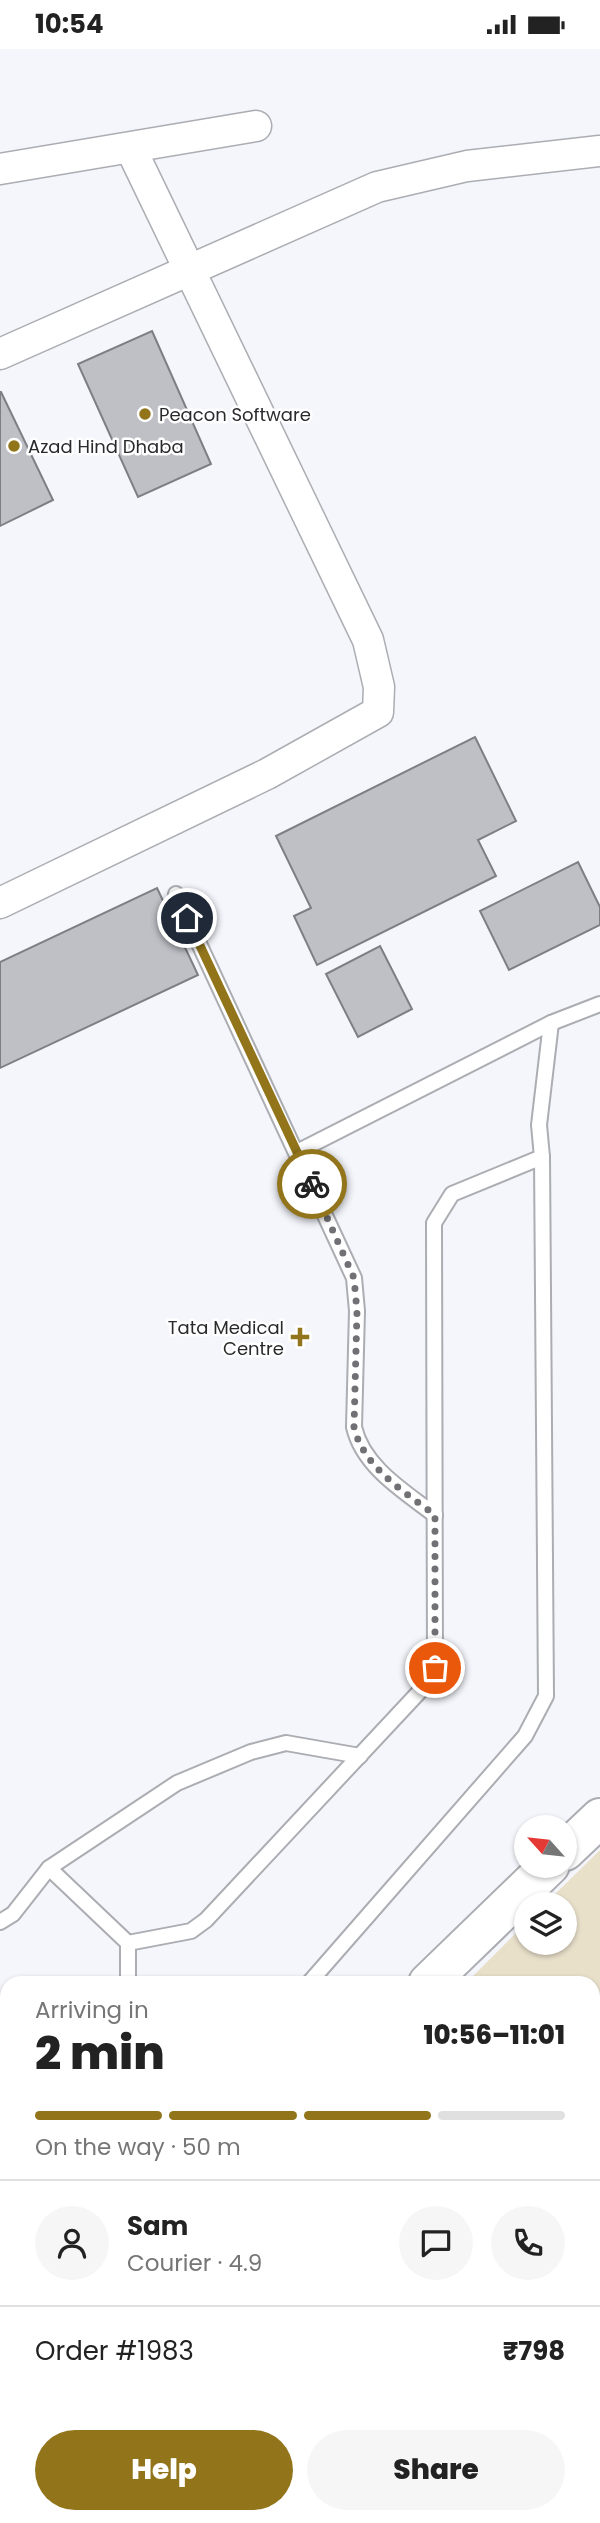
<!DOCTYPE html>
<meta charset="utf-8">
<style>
body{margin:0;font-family:Poppins,sans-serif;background:#f6f6f6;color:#222;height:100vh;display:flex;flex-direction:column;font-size:26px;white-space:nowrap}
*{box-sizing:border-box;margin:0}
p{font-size:23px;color:#767676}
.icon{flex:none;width:38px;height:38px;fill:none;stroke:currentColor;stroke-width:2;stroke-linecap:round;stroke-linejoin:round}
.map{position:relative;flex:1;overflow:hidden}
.drawer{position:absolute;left:0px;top:1927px;width:600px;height:548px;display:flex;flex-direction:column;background:#fff;border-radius:21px 21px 0 0;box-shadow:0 2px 5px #0004}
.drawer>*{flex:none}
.needle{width:46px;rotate:297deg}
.fabs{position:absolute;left:514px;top:1766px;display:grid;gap:14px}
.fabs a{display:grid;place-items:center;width:63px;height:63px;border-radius:50%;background:#fff;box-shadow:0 2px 5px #0004;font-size:35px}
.pin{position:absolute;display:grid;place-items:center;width:60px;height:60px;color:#fff;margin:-30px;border:4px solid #fff;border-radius:50%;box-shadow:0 2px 7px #0007}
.courier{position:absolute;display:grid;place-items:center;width:70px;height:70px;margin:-35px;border:5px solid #92751b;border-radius:50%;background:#fff;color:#222;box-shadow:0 2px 9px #0007}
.summary em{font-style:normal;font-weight:800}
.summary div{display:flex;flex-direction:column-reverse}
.summary{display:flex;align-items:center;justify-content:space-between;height:119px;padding:0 35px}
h1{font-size:46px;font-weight:800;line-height:52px}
.bar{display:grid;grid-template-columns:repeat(4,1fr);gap:10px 7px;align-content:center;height:84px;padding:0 35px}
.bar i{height:9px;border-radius:5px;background:#e0e0e0}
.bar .selected{background:#92751b}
.bar p{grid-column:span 4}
.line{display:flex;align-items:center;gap:18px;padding:0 35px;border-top:2px solid #e0e0e0}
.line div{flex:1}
.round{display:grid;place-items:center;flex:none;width:74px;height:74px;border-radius:37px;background:#f6f6f6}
.primary-button{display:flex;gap:14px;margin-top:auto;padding:14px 35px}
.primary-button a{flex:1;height:80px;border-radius:42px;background:#92751b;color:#fff;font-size:28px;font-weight:800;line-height:80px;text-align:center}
.primary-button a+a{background:#f6f6f6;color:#222}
.status{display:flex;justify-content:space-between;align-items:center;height:49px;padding:0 35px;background:#fff;direction:ltr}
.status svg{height:19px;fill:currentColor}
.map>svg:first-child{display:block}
.green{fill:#e9e0ca}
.water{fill:#c0b491}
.building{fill:#bfc0c6;stroke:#7e7f85;stroke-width:2}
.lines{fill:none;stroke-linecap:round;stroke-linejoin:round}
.lane-casing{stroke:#abadb2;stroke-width:18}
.street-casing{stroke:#abadb2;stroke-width:33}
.secondary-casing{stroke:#abadb2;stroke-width:42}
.primary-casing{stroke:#abadb2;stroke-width:42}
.lane{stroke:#fff;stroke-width:14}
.street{stroke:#fff;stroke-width:30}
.secondary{stroke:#fff;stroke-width:38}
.primary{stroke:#fff;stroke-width:38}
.done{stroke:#717175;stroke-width:7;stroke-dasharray:0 12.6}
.route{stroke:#92751b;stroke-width:9}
.poi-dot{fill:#92751b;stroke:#fff;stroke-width:2.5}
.labels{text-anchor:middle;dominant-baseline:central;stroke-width:5;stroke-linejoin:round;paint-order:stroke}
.poi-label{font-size:18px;fill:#2a2a2d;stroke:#fff;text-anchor:start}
</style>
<div class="status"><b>10:54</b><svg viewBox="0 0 49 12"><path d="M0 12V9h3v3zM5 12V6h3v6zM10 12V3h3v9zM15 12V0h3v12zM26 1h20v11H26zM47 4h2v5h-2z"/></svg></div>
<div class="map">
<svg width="600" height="2474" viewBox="0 0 600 2474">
<rect width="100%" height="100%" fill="#f4f6fc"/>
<g class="green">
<path d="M600,1801V2046L593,2051V1934H466L527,1873V1894H565V1855H545Z"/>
<path d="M593,2292H600V2363L593,2358Z"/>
<path d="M593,2424L600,2430V2474H330L321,2468H593Z"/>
</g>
<path class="water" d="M600,2133V2175H593V2141Z"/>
<g class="building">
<path d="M152,282L211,415L138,448L78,315Z"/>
<path d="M1,343L53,451L0,477V343Z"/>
<path d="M475,688L516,772L478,791L496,827L317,916L294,867L311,859L276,787Z"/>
<path d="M578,813L600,858V876L509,921L480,862Z"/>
<path d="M157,839L198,926L0,1019V913Z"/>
<path d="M380,897L412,960L358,988L326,925Z"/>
</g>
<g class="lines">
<defs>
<g id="lane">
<path d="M176,845L354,1229L357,1262L354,1378C363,1418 405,1443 435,1466"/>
<path d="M297,1103L551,974L600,955"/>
<path d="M49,1819L128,1894"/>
<path d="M0,1873L13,1865L49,1819L177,1734L251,1703L286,1694L360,1707"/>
<path d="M128,1934V1894L191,1882L206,1871L421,1641L435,1619L434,1174L452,1145L542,1108"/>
<path d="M309,1934L525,1687L546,1647L542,1108L539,1076L551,974"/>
<path d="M0,1964L7,1981"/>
<path d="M0,2037L7,2035"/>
<path d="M0,2470L4,2474"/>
<path d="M213,2474L220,2468"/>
</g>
<g id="street">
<path d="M0,120L256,77"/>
<path d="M0,305L377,138L467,117L600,102"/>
<path d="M0,854L267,725L378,663L379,638L368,591L131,100"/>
</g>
<g id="secondary">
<path d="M565,1802L600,1769"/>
<path d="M428,1934L550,1816"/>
<path d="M0,2160L7,2158"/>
<path d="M0,2401L7,2399"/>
<path d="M268,2468L276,2474"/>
</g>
<g id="primary">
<path d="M593,2103L600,2098"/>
<path d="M593,2196L600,2197"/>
<path d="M0,2249L7,2248"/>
<path d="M593,2262H600"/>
<path d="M0,2320L7,2318"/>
<path d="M593,2392L600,2396"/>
</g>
</defs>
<use href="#lane" class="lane-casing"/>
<use href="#street" class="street-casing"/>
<use href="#secondary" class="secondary-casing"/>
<use href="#primary" class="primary-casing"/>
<use href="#lane" class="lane"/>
<use href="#street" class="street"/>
<use href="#secondary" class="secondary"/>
<use href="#primary" class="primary"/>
</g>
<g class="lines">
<path class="done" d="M312,1135L354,1229L357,1262L354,1378C363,1418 405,1443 435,1466V1619"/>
<path class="route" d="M187,869L312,1135"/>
</g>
<g class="poi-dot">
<circle cx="145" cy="365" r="7"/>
<circle cx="14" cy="397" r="7"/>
<path d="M296.5 1277.5h7v7h7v7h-7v7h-7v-7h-7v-7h7z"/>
</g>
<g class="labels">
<g class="poi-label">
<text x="159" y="365">Peacon Software</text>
<text x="28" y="397">Azad Hind Dhaba</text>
<text x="284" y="1278" text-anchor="end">Tata Medical<tspan x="284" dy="21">Centre</tspan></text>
</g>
</g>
</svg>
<div class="fabs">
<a><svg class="needle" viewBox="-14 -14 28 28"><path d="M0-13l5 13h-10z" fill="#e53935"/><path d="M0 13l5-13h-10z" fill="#767676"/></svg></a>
<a><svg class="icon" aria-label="layers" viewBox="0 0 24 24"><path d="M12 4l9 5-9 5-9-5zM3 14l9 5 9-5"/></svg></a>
</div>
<div class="pin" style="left:435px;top:1619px;background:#ea580c"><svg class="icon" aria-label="bag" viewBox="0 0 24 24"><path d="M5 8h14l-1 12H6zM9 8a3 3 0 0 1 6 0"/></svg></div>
<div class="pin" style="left:187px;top:869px;background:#1f2937"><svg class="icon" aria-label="home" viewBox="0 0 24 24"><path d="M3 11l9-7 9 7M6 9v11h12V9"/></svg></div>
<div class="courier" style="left:312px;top:1135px"><svg class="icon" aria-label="bike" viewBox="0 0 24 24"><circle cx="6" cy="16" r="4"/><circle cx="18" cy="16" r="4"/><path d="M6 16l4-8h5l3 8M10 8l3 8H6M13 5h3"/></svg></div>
<section class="drawer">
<div class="summary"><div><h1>2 min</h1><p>Arriving in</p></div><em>10:56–11:01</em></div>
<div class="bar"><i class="selected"></i><i class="selected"></i><i class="selected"></i><i></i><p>On the way · 50 m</p></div>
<div class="line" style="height:126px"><a class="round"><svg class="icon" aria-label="person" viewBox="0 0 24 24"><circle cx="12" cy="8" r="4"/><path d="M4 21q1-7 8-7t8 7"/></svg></a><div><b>Sam</b><p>Courier · 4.9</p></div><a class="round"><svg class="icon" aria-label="chat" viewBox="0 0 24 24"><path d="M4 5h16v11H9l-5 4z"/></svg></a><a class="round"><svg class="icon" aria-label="phone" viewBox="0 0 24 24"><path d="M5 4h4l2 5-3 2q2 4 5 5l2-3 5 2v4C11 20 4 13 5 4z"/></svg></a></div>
<div class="line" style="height:91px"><div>Order #1983</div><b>₹798</b></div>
<div class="primary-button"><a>Help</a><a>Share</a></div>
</section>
</div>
